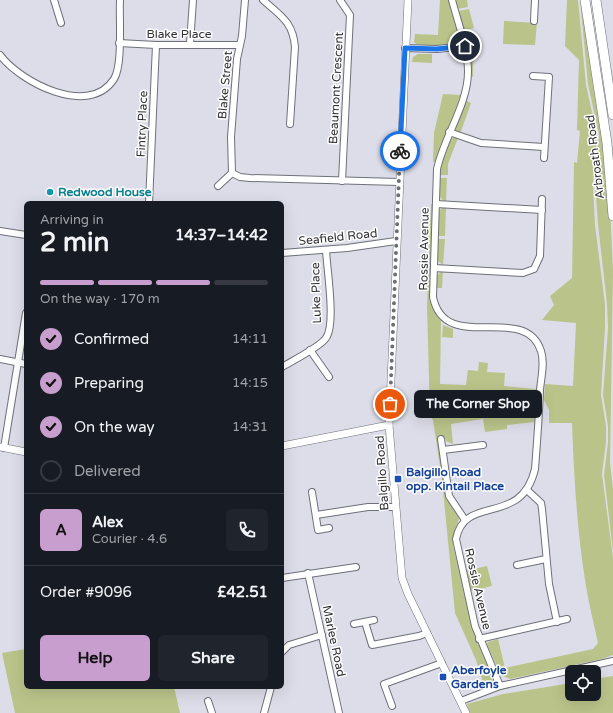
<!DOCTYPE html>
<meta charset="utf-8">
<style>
body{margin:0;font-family:"Varela Round",sans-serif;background:#20242c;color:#f1f3f6;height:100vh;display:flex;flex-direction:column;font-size:15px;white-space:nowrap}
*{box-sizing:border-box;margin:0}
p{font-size:13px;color:#9ea1a6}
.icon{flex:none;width:22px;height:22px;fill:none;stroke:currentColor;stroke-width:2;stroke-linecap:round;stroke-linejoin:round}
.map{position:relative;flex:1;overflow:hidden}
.drawer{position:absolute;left:24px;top:201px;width:260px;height:488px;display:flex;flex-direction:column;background:#171b24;border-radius:6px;box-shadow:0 4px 16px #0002}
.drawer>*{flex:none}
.controls{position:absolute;left:565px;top:665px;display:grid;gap:8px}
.controls a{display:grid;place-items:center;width:36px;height:36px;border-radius:6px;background:#171b24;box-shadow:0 4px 16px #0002;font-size:20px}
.pin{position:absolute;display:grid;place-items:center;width:34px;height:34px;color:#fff;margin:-17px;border:2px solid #fff;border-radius:50%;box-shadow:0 1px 4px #0007}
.courier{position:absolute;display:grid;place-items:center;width:40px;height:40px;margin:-20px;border:3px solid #1a73e8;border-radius:50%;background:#fff;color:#222;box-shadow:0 1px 5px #0007}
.bubble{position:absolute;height:28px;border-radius:6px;background:#171b24;box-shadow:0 4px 16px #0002;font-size:13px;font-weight:700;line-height:28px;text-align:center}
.overview em{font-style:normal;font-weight:700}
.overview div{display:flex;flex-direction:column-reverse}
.overview{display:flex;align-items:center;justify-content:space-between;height:68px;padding:0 16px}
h1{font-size:26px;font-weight:700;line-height:30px}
.bar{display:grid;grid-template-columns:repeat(4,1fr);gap:6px 4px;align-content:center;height:48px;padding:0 16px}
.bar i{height:5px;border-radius:3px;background:#363941}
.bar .active{background:#c89ece}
.bar p{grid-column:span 4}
.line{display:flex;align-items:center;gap:10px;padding:0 16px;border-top:1px solid #363941}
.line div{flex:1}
.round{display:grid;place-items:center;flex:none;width:42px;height:42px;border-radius:6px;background:#20242c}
ol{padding:0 16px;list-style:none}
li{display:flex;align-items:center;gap:12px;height:44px}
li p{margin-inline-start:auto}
li .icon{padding:4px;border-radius:50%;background:#c89ece;color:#111;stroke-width:4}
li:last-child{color:#9ea1a6}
li i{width:22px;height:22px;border:2px solid #363941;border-radius:50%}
.action{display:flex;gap:8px;margin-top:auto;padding:8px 16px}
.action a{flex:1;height:46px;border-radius:6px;background:#c89ece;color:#111;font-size:16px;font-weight:700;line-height:46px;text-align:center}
.action a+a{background:#20242c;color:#f1f3f6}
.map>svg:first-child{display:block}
.green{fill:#bac48a}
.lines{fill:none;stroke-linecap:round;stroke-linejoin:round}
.minor-casing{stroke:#6e7079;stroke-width:8}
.tertiary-casing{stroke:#6e7079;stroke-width:8}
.primary-casing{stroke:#6e7079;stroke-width:10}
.minor{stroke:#fff;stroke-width:6}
.tertiary{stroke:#fff;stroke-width:7}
.primary{stroke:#fff;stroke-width:9}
.done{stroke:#6d6d74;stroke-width:4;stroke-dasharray:0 7.2}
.route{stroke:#1a73e8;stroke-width:5}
.culture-dot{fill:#0f9aa8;stroke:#fff;stroke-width:1.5}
.transit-dot{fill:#1a4fb4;stroke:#fff;stroke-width:1.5}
.labels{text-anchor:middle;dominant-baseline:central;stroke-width:3;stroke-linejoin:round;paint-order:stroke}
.street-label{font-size:12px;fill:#313136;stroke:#fff}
.culture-label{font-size:12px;font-weight:bold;fill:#0d838f;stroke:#fff;text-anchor:start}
.transit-label{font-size:12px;font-weight:bold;fill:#164399;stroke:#fff;text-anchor:start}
</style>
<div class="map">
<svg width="613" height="713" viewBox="0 0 613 713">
<rect width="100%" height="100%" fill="#dcdde8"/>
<g class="green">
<path d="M440,0H450L458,32L457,33V41C447,48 427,46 416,44L414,42L415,34L438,35Z"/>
<path d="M455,0H467L468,7L457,9Z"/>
<path d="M567,0H578L586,85L597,135L593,184L595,225L605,304V328L601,395L606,426V442L602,474L613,558V655L602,659L510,679L501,675L487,645L488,642L498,639L505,668L593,649L598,643C594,624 589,605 586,586C577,532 574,477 572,423H549V410L544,400L545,384L573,386L576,323L542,320L554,305L550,296L572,278L574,162L577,163L580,131L577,130L579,60L565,46Z"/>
<path d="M580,0L603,135L610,205L613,271L610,463L613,489V551L604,475L608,442V426L603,395L608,328L607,304L598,224L595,184L599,135L588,84Z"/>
<path d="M469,9L474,28L463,31L458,11Z"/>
<path d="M504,21L537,23L535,45L503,44Z"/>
<path d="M474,35L473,77L471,76L470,56L465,38Z"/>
<path d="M418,54H432V63L412,62L413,57Z"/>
<path d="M443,94L461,95L435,162H433L434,133Z"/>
<path d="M465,100L471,103L460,134L455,129V125Z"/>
<path d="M455,137L458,138L448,164V175H440L441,165L449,140Z"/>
<path d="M439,178H447L446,202C436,197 439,188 439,178Z"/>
<path d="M431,204H433L431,299L435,312L441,321L440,384L466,385L468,370L478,371L479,362L488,363L487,372L505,373L504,386L536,389L534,422L507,425V429L485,432L483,419L451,424L453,444L446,441L445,438L439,439L446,496L459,518L453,545L474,632L493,675L492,683L484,685L476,660L455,613L442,480L433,420L430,416L427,306Z"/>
<path d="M443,207H446L445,236H438V212Z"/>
<path d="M437,239H445L443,265L437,260Z"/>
<path d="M441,271H443L442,288H436L437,276Z"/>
<path d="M443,325L453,329V338L442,337Z"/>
<path d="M487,566L492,586L471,591L466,571Z"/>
<path d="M26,649V687H174L180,713H15L2,653Z"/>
<path d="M613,676V713H470L467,704L503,694L572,683V694H594V679Z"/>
</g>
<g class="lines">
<defs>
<g id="minor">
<path d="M54,0L61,23"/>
<path d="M245,0L242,36L237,59L231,137L232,173L240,177L250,178L399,182"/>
<path d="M263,0C281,16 293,22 295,47L290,124"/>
<path d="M340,0L350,15L342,181"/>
<path d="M452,0C458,23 468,48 468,72C468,104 444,137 437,169L433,297C445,356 525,301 541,351C545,363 541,378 540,390C539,416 537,443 535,469C521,528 465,493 456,539L475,626L500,686"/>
<path d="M534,21L535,0"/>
<path d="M119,43L156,45H239"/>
<path d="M190,44L193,0"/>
<path d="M405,48L437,49L465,46"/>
<path d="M0,55C20,82 89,118 114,79C123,65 119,18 120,0"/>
<path d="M533,76L549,77L544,158"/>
<path d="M449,132L481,143L544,147"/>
<path d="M218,186L232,173"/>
<path d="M149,203L156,45"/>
<path d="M436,204L542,210"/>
<path d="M0,231L26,235"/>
<path d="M282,253L347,248L396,241"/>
<path d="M434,268L523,273L534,269L540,256L542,199"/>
<path d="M310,350L329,377"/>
<path d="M0,359L26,364"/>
<path d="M282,367C292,361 320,347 326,338C336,324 327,270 326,250"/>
<path d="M441,439L449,496L465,520"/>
<path d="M4,448L26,313"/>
<path d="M443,450L483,445"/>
<path d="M527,490L541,503L542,509L549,584L557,622"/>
<path d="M312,492L318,530L329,528"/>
<path d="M316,515L368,507H395"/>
<path d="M517,565L546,559"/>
<path d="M308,573L339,713"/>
<path d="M282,578L356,567"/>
<path d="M365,622L372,645L419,636L427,633"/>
<path d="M354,624L374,620"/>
<path d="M479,639L567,619"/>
<path d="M282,652L289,645L322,635"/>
<path d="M208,701L212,713"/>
<path d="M461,701L500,686L613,661"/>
<path d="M392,706L384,684L442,663"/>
<path d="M264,713L271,687"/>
</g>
<g id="tertiary">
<path d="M408,0L389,425L402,578L408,594L466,713"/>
<path d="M282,446L389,425"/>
<path d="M0,447L26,452"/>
</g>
<g id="primary">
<path d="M585,0L607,143L613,216"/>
<path d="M596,0L613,115"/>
</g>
</defs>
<use href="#minor" class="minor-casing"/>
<use href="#tertiary" class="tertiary-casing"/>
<use href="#primary" class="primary-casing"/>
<use href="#minor" class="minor"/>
<use href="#tertiary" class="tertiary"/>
<use href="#primary" class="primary"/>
</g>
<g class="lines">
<path class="done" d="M390,404L400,151"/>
<path class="route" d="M400,151L405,48L437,49L465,46"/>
</g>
<circle class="culture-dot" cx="50" cy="192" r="4"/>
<g class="transit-dot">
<rect x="394" y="475" width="8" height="8" rx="2"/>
<rect x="439" y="673" width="8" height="8" rx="2"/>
</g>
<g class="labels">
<g class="street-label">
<text x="179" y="34">Blake Place</text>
<text transform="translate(225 85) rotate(-85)">Blake Street</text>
<text transform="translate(336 88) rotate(-87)">Beaumont Crescent</text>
<text transform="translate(142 124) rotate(-88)">Fintry Place</text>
<text transform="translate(595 157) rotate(-97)">Arbroath Road</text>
<text transform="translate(338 237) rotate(-6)">Seafield Road</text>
<text transform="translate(424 249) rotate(-89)">Rossie Avenue</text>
<text transform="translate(316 293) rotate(-92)">Luke Place</text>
<text transform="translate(382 473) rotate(-94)">Balgillo Road</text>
<text transform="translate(478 589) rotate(77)">Rossie Avenue</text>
<text transform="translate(334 641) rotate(78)">Marlee Road</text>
</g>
<g class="culture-label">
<text x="58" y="192">Redwood House</text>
</g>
<g class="transit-label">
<text x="406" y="472">Balgillo Road<tspan x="406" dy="14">opp. Kintail Place</tspan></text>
<text x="451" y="670">Aberfoyle<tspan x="451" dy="14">Gardens</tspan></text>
</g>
</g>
</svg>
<div class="controls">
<a><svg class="icon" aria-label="locate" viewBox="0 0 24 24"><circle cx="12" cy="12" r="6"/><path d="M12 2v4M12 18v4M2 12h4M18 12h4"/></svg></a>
</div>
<div class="pin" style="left:390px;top:404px;background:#ea580c"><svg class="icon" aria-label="bag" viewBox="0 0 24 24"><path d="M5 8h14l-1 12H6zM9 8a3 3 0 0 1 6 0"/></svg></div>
<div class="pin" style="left:465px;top:46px;background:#1f2937"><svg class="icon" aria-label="home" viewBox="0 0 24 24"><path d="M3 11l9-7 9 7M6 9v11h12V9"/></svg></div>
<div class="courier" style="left:400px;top:151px"><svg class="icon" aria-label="bike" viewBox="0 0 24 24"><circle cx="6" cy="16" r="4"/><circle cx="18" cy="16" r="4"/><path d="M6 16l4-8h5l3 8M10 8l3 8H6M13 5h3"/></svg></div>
<div class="bubble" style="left:414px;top:390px;width:128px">The Corner Shop</div>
<section class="drawer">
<div class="overview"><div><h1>2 min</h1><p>Arriving in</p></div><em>14:37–14:42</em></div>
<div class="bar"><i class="active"></i><i class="active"></i><i class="active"></i><i></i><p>On the way · 170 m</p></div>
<ol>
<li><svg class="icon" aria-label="check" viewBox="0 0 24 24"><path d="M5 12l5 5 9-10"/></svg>Confirmed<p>14:11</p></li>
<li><svg class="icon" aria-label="check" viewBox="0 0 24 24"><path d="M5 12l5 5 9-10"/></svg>Preparing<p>14:15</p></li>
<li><svg class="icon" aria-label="check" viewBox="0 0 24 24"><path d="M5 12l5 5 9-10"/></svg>On the way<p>14:31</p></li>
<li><i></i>Delivered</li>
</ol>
<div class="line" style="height:72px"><b class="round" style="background:#c89ece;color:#111">A</b><div><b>Alex</b><p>Courier · 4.6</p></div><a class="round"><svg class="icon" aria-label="phone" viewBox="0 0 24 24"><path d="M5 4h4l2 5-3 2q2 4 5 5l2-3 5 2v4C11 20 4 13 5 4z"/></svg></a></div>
<div class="line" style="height:52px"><div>Order #9096</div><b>£42.51</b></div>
<div class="action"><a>Help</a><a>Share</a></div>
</section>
</div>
